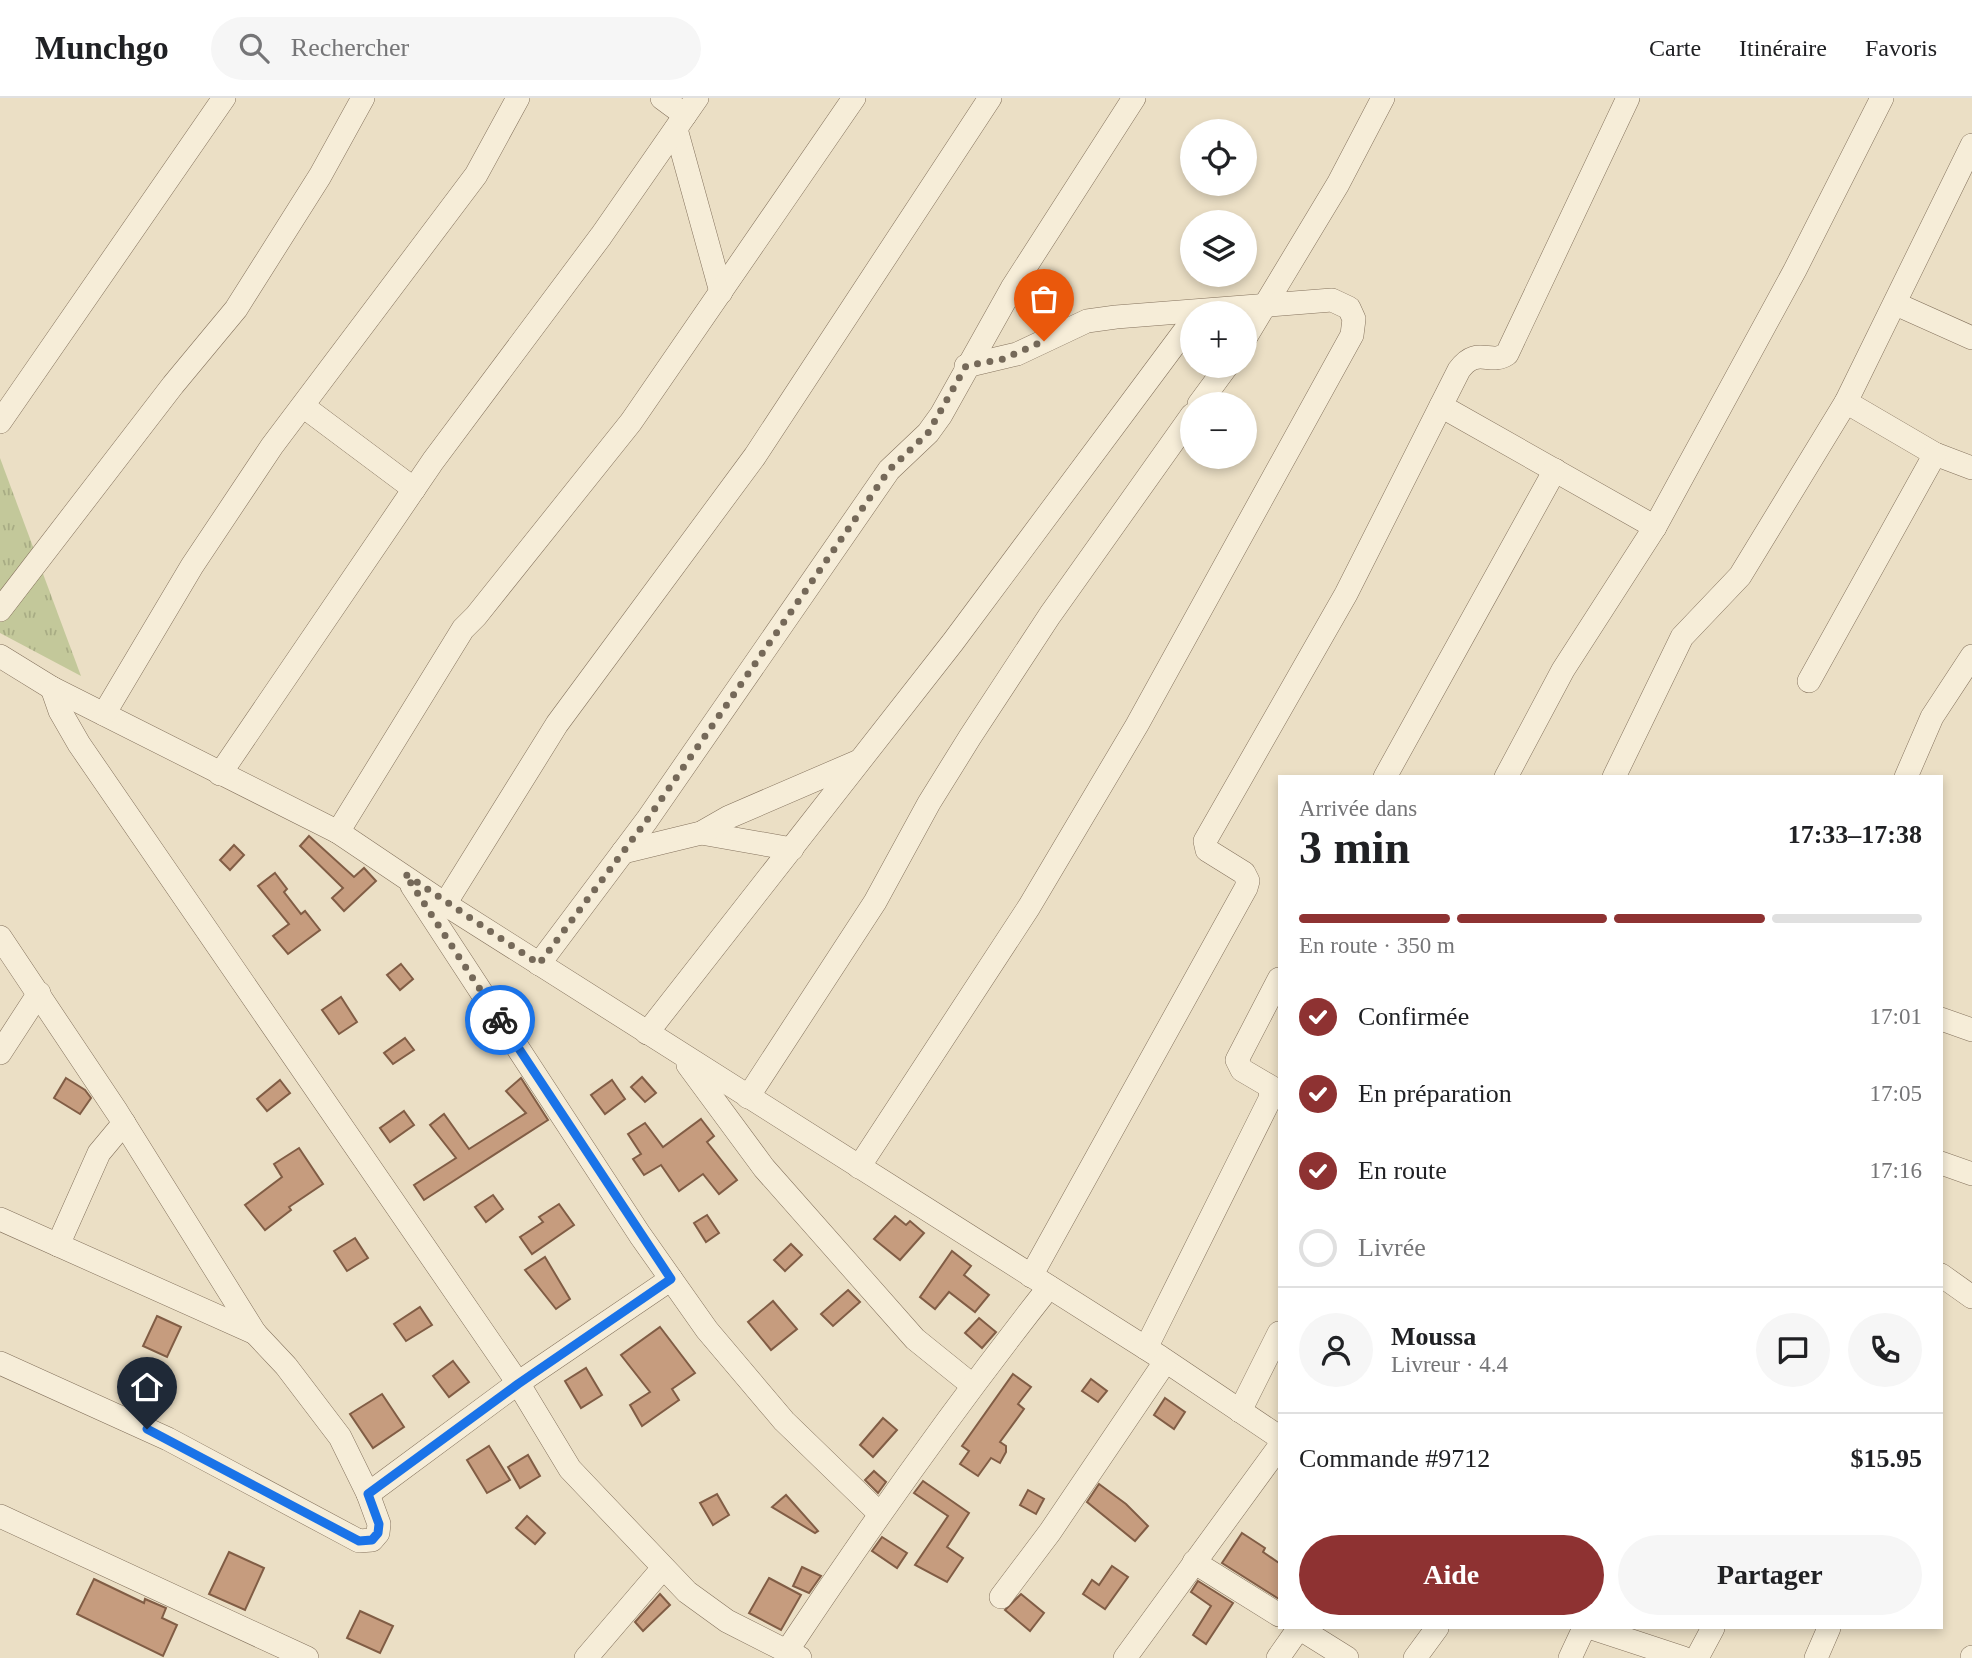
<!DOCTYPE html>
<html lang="fr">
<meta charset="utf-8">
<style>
body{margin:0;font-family:Georgia,serif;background:#f6f6f6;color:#202124;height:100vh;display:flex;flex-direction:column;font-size:26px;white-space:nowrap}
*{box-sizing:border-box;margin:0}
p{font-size:23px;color:#757577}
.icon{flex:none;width:38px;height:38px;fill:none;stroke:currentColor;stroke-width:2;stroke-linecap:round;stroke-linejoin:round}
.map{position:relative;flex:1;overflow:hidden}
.panel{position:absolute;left:1278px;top:677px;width:665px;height:854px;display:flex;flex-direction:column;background:#fff;border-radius:0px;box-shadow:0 4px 10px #0003}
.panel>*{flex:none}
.buttons{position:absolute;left:1180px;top:21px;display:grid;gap:14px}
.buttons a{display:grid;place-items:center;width:77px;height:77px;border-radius:50%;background:#fff;box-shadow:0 4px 10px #0003;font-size:35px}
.pin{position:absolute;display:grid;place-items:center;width:60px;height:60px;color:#fff;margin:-72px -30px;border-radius:50% 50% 50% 0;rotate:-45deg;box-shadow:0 0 7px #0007}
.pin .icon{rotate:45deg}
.courier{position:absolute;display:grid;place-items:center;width:70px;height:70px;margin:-35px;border:5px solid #1a73e8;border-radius:50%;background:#fff;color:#222;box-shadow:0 2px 9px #0007}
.summary em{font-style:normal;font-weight:700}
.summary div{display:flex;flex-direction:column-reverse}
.summary{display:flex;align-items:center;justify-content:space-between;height:119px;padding:0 21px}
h1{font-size:46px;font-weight:700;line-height:52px}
.bar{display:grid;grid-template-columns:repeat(4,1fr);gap:10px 7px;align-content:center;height:84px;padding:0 21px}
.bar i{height:9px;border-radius:5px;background:#e0e0e0}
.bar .current{background:#8e3232}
.bar p{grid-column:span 4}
.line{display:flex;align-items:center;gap:18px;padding:0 21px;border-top:2px solid #e0e0e0}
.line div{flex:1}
.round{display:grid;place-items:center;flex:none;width:74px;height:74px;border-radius:37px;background:#f6f6f6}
ol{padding:0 21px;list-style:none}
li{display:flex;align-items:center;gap:21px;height:77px}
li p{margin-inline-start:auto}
li .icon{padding:7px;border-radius:50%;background:#8e3232;color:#fff;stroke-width:4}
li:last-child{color:#757577}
li i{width:38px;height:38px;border:4px solid #e0e0e0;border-radius:50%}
.primary-button{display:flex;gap:14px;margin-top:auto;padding:14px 21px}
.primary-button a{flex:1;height:80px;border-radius:42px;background:#8e3232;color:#fff;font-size:28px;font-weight:700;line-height:80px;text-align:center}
.primary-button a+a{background:#f6f6f6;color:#202124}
header{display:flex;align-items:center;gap:42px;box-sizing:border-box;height:98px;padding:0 35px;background:#fff;border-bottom:2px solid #e0e0e0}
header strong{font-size:33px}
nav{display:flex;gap:38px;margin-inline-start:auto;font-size:24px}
.search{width:490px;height:63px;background:#f6f6f6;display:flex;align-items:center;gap:18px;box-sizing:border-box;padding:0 24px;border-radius:38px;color:#757577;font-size:26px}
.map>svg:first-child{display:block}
.grass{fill:url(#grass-tufts)}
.building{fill:#c69c7e;stroke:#815d45;stroke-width:2}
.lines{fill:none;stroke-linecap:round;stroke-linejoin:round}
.minor-casing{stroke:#84725d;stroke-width:24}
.minor{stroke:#f6edd8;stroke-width:23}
.done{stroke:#756959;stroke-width:7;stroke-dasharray:0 12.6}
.route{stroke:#1a73e8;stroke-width:9}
</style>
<header>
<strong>Munchgo</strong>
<div class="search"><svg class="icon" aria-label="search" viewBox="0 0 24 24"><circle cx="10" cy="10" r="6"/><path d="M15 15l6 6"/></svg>Rechercher</div>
<nav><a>Carte</a><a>Itinéraire</a><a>Favoris</a></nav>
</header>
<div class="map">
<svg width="1972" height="1560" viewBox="0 0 1972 1560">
<defs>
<pattern id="grass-tufts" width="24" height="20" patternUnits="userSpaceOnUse" patternTransform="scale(1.75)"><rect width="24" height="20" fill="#c3c89a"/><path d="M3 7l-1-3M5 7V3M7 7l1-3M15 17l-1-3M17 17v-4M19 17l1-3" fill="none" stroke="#a8ac84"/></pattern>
</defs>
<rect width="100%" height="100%" fill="#ebdfc5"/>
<path class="grass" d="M0,360L81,578L0,535Z"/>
<g class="building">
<path d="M309,738L354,779L364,770L376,783L344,813L332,800L343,790L300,748Z"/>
<path d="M234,747L244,757L230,772L220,762Z"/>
<path d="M275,775L287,791L284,794L301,816L305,813L320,832L288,856L273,838L289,826L258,788Z"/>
<path d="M401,866L413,881L400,892L387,877Z"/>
<path d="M341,899L357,924L339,936L322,912Z"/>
<path d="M405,940L414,952L393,966L384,955Z"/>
<path d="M642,979L656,995L645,1004L631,989Z"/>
<path d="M66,980L85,992L91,1000L80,1016L54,1000Z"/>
<path d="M521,980L548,1022L424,1102L414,1087L456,1060L430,1027L444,1016L469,1051L526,1015L506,993Z"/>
<path d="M280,982L290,995L267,1013L257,1001Z"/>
<path d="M612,982L625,1001L605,1016L591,997Z"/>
<path d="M404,1013L414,1027L390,1044L380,1030Z"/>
<path d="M701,1021L714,1038L707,1044L737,1082L719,1096L703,1076L679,1093L661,1067L644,1077L633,1061L641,1056L628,1036L645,1025L663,1049Z"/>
<path d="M299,1050L323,1086L289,1109L291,1112L265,1132L245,1107L282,1079L274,1066Z"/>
<path d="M493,1097L503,1111L486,1124L475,1109Z"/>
<path d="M559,1106L574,1127L532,1156L520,1139L543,1124L539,1119Z"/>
<path d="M707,1117L719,1135L706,1144L694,1125Z"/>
<path d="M895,1118L906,1127L910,1123L924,1135L900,1162L874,1141Z"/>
<path d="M355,1140L368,1160L347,1173L334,1153Z"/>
<path d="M791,1146L802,1157L785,1173L774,1162Z"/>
<path d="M952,1153L971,1168L964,1177L989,1197L975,1214L949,1194L935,1211L920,1199Z"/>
<path d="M545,1159L570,1201L556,1211L525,1172Z"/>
<path d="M848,1192L860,1204L833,1228L821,1216Z"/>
<path d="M773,1203L797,1231L771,1252L748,1224Z"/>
<path d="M420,1209L432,1227L406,1243L394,1226Z"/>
<path d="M157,1218L181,1229L167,1259L143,1248Z"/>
<path d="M979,1220L996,1234L982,1250L965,1235Z"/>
<path d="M660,1229L695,1275L672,1291L679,1302L642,1328L630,1307L650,1294L621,1257Z"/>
<path d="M453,1263L469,1284L449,1299L433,1278Z"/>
<path d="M586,1270L602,1297L581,1310L565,1283Z"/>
<path d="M1013,1276L1031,1289L1018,1306L1024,1311L1000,1344L1006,1348V1354L1000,1365L991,1360L978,1378L960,1366L969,1353L962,1348Z"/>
<path d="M1091,1281L1107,1293L1098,1304L1082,1293Z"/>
<path d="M382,1296L404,1329L373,1350L350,1316Z"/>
<path d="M1165,1300L1185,1314L1174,1331L1154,1317Z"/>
<path d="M883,1320L897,1332L873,1359L860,1347Z"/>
<path d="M489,1348L510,1382L487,1395L467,1362Z"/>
<path d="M528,1357L540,1378L520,1390L508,1369Z"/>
<path d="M874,1373L886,1384L878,1395L865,1382Z"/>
<path d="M923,1383L969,1415L947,1449L963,1460L947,1484L915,1467L948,1418L914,1395Z"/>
<path d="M1099,1386L1126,1406L1148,1428L1135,1443L1087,1404Z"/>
<path d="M1028,1392L1044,1401L1036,1416L1020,1407Z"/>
<path d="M717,1396L729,1417L713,1427L700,1405Z"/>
<path d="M786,1397L818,1433L815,1435L772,1409Z"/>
<path d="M527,1418L545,1435L535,1446L516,1430Z"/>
<path d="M1242,1435L1265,1450L1263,1454L1279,1465V1501L1222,1465Z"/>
<path d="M882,1439L907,1455L897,1470L872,1453Z"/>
<path d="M229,1454L264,1470L245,1512L209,1496Z"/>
<path d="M1112,1468L1128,1479L1105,1511L1083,1496L1092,1482L1099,1487Z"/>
<path d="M802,1469L821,1478L809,1495L793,1488Z"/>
<path d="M769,1480L801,1497L781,1532L749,1515Z"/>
<path d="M94,1481L144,1505L145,1501L166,1510L162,1520L177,1527L163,1558L77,1516Z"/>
<path d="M1198,1483L1233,1505L1206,1546L1193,1537L1211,1508L1191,1494Z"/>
<path d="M660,1496L670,1507L643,1533L635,1524Z"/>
<path d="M1021,1496L1044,1515L1030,1533L1005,1512Z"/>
<path d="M360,1513L393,1528L380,1555L347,1540Z"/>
</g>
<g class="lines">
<defs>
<g id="minor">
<path d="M662,0L685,17"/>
<path d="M676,31L721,194"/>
<path d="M1896,206L1972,240"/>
<path d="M1244,242L1338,86L1383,0"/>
<path d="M1846,304L1935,356L1972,370"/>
<path d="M1199,306L1227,268"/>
<path d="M303,308L414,391"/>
<path d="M1441,308L1655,429"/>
<path d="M0,324L224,0"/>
<path d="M0,512L173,287L236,211L320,78L363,0"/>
<path d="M0,558L52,590L338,734L445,806L1160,1259L1279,1339"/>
<path d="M1809,583L1935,356"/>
<path d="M52,590L60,613L79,646L518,1285L570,1371L687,1494L727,1523L800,1560"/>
<path d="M104,616L192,468L272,348L476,77L518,0"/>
<path d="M220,676L433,363L601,138L697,0"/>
<path d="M1385,679L1555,372"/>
<path d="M1506,679L1563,572L1655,429L1795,172L1882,0"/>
<path d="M1614,679L1682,539L1740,478L1846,304L1972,47"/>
<path d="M1906,679L1932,619L1972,558"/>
<path d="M338,734L463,531L476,518L631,324L854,0"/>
<path d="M701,735L792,751"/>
<path d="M623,754L701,735L729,719L859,663"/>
<path d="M412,788L640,1137L707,1232L784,1323L879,1415"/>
<path d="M445,806L557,626L755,358L990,0"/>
<path d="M0,839L117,1014L255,1235L286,1268L340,1339L368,1396L379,1426L378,1435L372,1442L359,1443L168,1341L0,1265"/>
<path d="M539,866L647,722L889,372L928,335L941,317L1012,190L1134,0"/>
<path d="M1941,921L1972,932"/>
<path d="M647,935L953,544L1192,223"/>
<path d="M0,955L39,895"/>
<path d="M688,967L764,1070L915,1241L972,1287"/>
<path d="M748,999L875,804L929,705L970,639L1050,517L1192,317"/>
<path d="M1941,1065L1972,1076"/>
<path d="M859,1069L1029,809L1137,627L1352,237L1354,221L1349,210L1332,202L1116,219L1087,223L1017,256L966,268"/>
<path d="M0,1121L255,1235"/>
<path d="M58,1147L99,1055L124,1025"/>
<path d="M1941,1177L1972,1199"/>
<path d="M1031,1178L1246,790L1248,783L1244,775L1207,752L1205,743L1346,496L1459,272C1477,247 1490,268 1507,256L1628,0"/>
<path d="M1146,1250L1270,1001L1271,989L1242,972L1237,962L1279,881"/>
<path d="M1240,1313L1279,1235"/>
<path d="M368,1396L518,1285L671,1181"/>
<path d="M0,1418L307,1560"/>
<path d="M1194,1464L1279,1517"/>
<path d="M1001,1499L1050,1434L1165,1264"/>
<path d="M1299,1530L1347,1560"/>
<path d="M1592,1530L1683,1560"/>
<path d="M787,1553C870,1428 956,1307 1049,1189"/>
<path d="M586,1560L663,1470"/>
<path d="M1125,1560L1279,1349"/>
<path d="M1278,1560L1299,1530"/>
<path d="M1415,1560L1437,1530"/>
<path d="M1570,1560L1584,1530"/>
<path d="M1697,1560L1713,1530"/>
<path d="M1816,1560L1829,1530"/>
<path d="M1972,1560V1559"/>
</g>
</defs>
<use href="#minor" class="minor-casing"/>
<use href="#minor" class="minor"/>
</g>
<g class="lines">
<path class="done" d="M500,922L405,776L539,866L647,722L889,372L928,335L966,268L1003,261L1044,243"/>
<path class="route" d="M147,1331L359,1443L372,1442L378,1435L379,1426L368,1396L518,1286L671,1181L500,922"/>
</g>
</svg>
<div class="buttons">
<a><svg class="icon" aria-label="locate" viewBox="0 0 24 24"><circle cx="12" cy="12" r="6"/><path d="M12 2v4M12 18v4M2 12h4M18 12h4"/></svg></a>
<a><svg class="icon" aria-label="layers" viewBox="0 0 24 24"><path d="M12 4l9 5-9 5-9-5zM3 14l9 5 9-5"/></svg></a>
<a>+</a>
<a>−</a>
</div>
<div class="pin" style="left:1044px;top:243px;background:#ea580c"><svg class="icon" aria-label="bag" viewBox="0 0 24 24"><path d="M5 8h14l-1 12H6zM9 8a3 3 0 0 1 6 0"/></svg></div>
<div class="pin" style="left:147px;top:1331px;background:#1f2937"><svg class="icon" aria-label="home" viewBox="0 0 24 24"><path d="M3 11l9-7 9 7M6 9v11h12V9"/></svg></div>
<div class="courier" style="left:500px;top:922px"><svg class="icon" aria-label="bike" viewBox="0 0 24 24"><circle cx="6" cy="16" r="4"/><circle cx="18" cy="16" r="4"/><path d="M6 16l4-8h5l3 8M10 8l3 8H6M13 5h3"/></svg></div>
<section class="panel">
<div class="summary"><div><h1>3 min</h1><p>Arrivée dans</p></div><em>17:33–17:38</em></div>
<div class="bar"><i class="current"></i><i class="current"></i><i class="current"></i><i></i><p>En route · 350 m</p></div>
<ol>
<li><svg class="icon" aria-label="check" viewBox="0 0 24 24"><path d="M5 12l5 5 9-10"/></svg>Confirmée<p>17:01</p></li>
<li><svg class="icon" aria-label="check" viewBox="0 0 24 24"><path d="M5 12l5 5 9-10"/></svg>En préparation<p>17:05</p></li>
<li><svg class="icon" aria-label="check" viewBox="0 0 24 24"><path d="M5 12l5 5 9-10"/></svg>En route<p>17:16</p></li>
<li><i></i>Livrée</li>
</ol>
<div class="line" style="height:126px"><a class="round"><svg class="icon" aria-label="person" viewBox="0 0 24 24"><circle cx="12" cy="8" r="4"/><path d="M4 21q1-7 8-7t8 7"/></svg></a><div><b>Moussa</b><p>Livreur · 4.4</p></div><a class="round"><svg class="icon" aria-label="chat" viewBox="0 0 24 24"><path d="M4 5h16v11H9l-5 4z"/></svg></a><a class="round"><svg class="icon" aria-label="phone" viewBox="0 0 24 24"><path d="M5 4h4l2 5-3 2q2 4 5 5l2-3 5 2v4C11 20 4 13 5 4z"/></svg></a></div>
<div class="line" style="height:91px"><div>Commande #9712</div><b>$15.95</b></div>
<div class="primary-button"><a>Aide</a><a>Partager</a></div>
</section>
</div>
